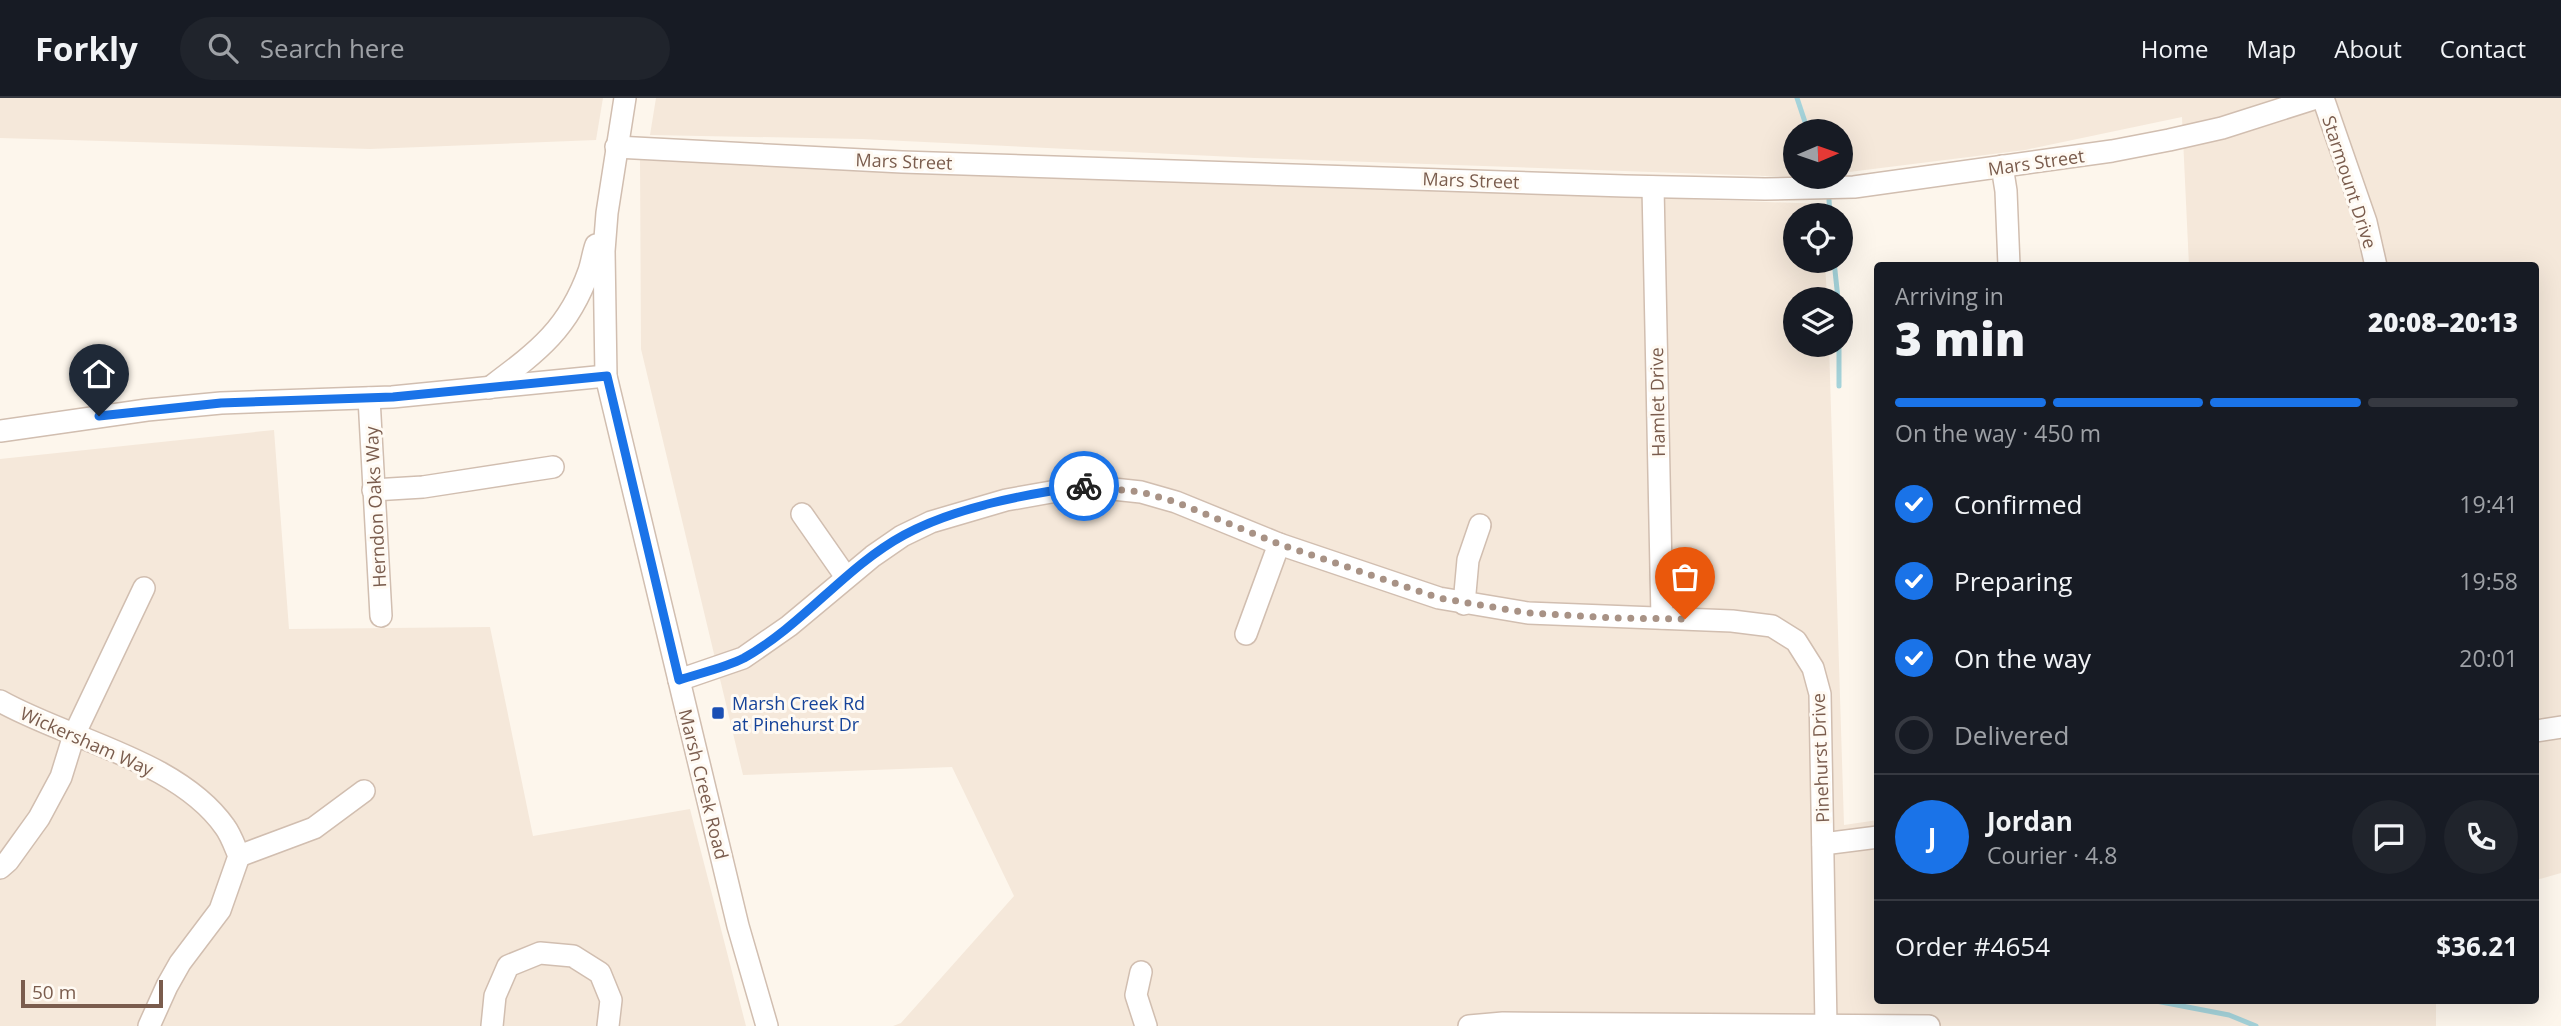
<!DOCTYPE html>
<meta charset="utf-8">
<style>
body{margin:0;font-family:"Open Sans",sans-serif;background:#20242c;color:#f1f3f6;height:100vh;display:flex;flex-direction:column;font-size:26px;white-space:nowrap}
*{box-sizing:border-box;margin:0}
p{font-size:23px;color:#9ea1a6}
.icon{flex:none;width:38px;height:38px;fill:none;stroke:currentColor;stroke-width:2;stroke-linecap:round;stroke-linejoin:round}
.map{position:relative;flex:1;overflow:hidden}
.details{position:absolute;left:1874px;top:164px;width:665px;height:742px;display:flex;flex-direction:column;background:#171b24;border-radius:7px;box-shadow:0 7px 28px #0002}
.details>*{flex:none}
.needle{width:46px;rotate:88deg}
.tools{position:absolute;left:1783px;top:21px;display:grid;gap:14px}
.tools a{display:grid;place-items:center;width:70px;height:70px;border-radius:50%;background:#171b24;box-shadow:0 7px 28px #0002;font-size:35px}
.scale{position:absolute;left:21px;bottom:18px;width:142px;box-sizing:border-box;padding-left:7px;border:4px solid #7a5c4d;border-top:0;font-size:19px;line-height:24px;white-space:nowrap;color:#7a5c4d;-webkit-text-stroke:5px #fffaf3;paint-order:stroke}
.pin{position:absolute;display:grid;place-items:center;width:60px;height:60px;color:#fff;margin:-72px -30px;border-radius:50% 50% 50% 0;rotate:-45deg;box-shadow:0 0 7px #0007}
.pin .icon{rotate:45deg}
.courier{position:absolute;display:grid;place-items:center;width:70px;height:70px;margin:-35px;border:5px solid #1a73e8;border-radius:50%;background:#fff;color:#222;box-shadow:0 2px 9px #0007}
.summary em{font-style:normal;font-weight:800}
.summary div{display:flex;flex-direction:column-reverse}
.summary{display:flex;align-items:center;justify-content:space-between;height:119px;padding:0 21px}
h1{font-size:46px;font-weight:800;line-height:52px}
.bar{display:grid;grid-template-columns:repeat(4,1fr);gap:10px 7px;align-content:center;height:84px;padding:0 21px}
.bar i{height:9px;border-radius:5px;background:#363941}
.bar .on{background:#1a73e8}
.bar p{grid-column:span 4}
.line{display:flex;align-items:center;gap:18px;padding:0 21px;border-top:2px solid #363941}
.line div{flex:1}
.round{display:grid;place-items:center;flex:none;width:74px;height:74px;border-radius:37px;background:#20242c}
ol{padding:0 21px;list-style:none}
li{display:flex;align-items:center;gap:21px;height:77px}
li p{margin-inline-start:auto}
li .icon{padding:7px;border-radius:50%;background:#1a73e8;color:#fff;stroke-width:4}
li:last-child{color:#9ea1a6}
li i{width:38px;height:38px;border:4px solid #363941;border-radius:50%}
header{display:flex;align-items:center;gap:42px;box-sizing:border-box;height:98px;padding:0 35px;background:#171b24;border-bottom:2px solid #363941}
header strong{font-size:33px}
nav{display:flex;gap:38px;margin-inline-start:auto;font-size:24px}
.search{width:490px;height:63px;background:#20242c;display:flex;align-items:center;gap:18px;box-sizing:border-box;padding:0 24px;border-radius:38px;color:#9ea1a6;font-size:26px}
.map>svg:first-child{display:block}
.residential{fill:#f5e8da}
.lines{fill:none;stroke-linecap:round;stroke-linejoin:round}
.stream{stroke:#a5d3da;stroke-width:5}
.minor-casing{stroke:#d1beb0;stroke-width:24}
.minor{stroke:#fff;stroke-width:21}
.done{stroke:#a89285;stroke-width:7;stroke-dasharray:0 12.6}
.route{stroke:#1a73e8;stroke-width:9}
.transit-dot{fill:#1a4fb4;stroke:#fffaf3;stroke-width:2.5}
.labels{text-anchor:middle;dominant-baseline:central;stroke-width:6;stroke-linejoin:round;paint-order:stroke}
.street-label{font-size:18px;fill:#7a5c4d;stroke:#fffaf3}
.transit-label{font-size:18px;fill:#164399;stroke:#fffaf3;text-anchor:start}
</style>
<header>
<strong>Forkly</strong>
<div class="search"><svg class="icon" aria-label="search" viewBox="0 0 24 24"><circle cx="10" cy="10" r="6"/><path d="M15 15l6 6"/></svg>Search here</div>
<nav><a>Home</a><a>Map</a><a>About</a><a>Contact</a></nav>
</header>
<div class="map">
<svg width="2561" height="928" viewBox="0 0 2561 928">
<rect width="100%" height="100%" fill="#fdf6ec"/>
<g class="residential">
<path d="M0,0H603L596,42L370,51L0,40Z"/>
<path d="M656,0H2561V775L2536,782V168H2189L2182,19L2025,52L1841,75V33H1796L1795,79L1255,60L862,41L650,37Z"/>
<path d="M640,62L1823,106V117H1796V163H1825L1827,201H1796V247H1829L1844,727L1878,722V903H2436V928H893L901,925L1014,798L952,669L743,677L641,251Z"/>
<path d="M274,332L289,531L490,529L533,738L690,711L746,928H0V361Z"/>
</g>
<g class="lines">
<g class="stream">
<path d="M1797,0L1808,33"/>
<path d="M1829,102L1830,117"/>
<path d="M1834,163L1838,201"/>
<path d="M1839,247V288"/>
<path d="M2156,903L2229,917L2256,928"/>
</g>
<defs>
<g id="minor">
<path d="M625,0L607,115L604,153L606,278L738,828L767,928"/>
<path d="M2323,0L2366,124L2376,168"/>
<path d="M616,49L902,64L1625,88L1765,91L1854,89L2112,53L2169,42L2222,30L2316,0"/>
<path d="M2002,68L2006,93L2009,168"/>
<path d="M1653,89L1662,520"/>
<path d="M489,290C537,254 568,232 589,173C592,164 593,155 596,147"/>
<path d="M369,300L381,518"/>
<path d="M0,333L147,312L221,305L392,299L606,278"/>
<path d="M373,392L423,389L553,369"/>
<path d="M802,416L846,479"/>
<path d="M1464,506L1468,462L1480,427"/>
<path d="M1246,536L1279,446"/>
<path d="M679,582L743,560L789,528L873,458L902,438L931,424L1006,402L1085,388L1141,394L1176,404L1279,446L1439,500L1528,515L1732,523L1772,528L1796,543L1813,570L1820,596L1826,928"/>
<path d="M0,603C69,642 178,662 225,729C231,737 235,749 239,758L220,812L180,865L167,888L149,928"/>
<path d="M2536,633L2561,629"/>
<path d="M1823,746L1878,739"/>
<path d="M239,758L314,730L364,693"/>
<path d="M0,770L8,763L39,720L61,679L74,637L144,490"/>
<path d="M1141,874L1136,897L1146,928"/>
<path d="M492,928L495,898L508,868L540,855L573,858L600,875L611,902L608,928"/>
<path d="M1469,928L1503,925L1929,928"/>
</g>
</defs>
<use href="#minor" class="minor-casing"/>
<use href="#minor" class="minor"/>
</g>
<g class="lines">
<path class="done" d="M1084,388L1141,394L1176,404L1279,446L1439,500L1528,515L1614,520L1685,521"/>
<path class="route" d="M99,318L221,305L393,299L607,278L679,582C700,575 724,570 744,560C803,527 845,469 904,437C956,409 1026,396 1084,388"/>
</g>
<rect class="transit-dot" x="711" y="608" width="14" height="14" rx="3.5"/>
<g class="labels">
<g class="street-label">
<text transform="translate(904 63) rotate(2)">Mars Street</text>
<text transform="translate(2036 64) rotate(-8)">Mars Street</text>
<text transform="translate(1471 82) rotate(2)">Mars Street</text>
<text transform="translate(2350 84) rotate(72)">Starmount Drive</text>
<text transform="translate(1657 304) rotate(-91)">Hamlet Drive</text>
<text transform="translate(375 409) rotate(-93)">Herndon Oaks Way</text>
<text transform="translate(87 643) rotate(24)">Wickersham Way</text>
<text transform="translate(1820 660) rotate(-92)">Pinehurst Drive</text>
<text transform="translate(704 686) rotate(76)">Marsh Creek Road</text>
</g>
<g class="transit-label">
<text x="732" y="605">Marsh Creek Rd<tspan x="732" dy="21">at Pinehurst Dr</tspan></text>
</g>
</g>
</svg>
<div class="tools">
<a><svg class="needle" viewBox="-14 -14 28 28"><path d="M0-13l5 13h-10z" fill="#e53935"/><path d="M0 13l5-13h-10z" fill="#9ea1a6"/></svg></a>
<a><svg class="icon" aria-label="locate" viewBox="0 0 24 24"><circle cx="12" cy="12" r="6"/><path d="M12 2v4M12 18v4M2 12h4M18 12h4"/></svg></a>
<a><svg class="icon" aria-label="layers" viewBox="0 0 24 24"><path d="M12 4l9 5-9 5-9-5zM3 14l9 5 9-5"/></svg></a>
</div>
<div class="scale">50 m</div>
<div class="pin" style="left:1685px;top:521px;background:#ea580c"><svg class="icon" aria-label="bag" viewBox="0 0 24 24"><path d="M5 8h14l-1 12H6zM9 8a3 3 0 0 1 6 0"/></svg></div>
<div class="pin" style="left:99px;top:318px;background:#1f2937"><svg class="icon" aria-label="home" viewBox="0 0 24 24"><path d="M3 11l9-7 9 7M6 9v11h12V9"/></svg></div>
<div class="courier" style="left:1084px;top:388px"><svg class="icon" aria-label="bike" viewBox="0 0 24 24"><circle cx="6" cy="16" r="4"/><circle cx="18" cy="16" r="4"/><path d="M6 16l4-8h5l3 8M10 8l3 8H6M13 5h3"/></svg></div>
<section class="details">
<div class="summary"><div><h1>3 min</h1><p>Arriving in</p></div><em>20:08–20:13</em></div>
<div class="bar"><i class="on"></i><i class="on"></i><i class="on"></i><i></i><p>On the way · 450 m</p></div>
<ol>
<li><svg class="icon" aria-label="check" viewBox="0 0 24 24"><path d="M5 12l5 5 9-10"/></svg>Confirmed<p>19:41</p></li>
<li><svg class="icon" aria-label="check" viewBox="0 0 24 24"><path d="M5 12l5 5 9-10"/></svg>Preparing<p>19:58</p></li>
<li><svg class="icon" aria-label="check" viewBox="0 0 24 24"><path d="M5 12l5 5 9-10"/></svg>On the way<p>20:01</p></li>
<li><i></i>Delivered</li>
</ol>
<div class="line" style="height:126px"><b class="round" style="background:#1a73e8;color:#fff">J</b><div><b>Jordan</b><p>Courier · 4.8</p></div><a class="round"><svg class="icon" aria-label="chat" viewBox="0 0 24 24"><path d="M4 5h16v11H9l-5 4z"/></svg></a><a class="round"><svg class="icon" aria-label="phone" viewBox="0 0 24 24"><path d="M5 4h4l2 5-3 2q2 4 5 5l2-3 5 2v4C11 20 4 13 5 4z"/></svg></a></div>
<div class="line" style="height:91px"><div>Order #4654</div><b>$36.21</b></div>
</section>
</div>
